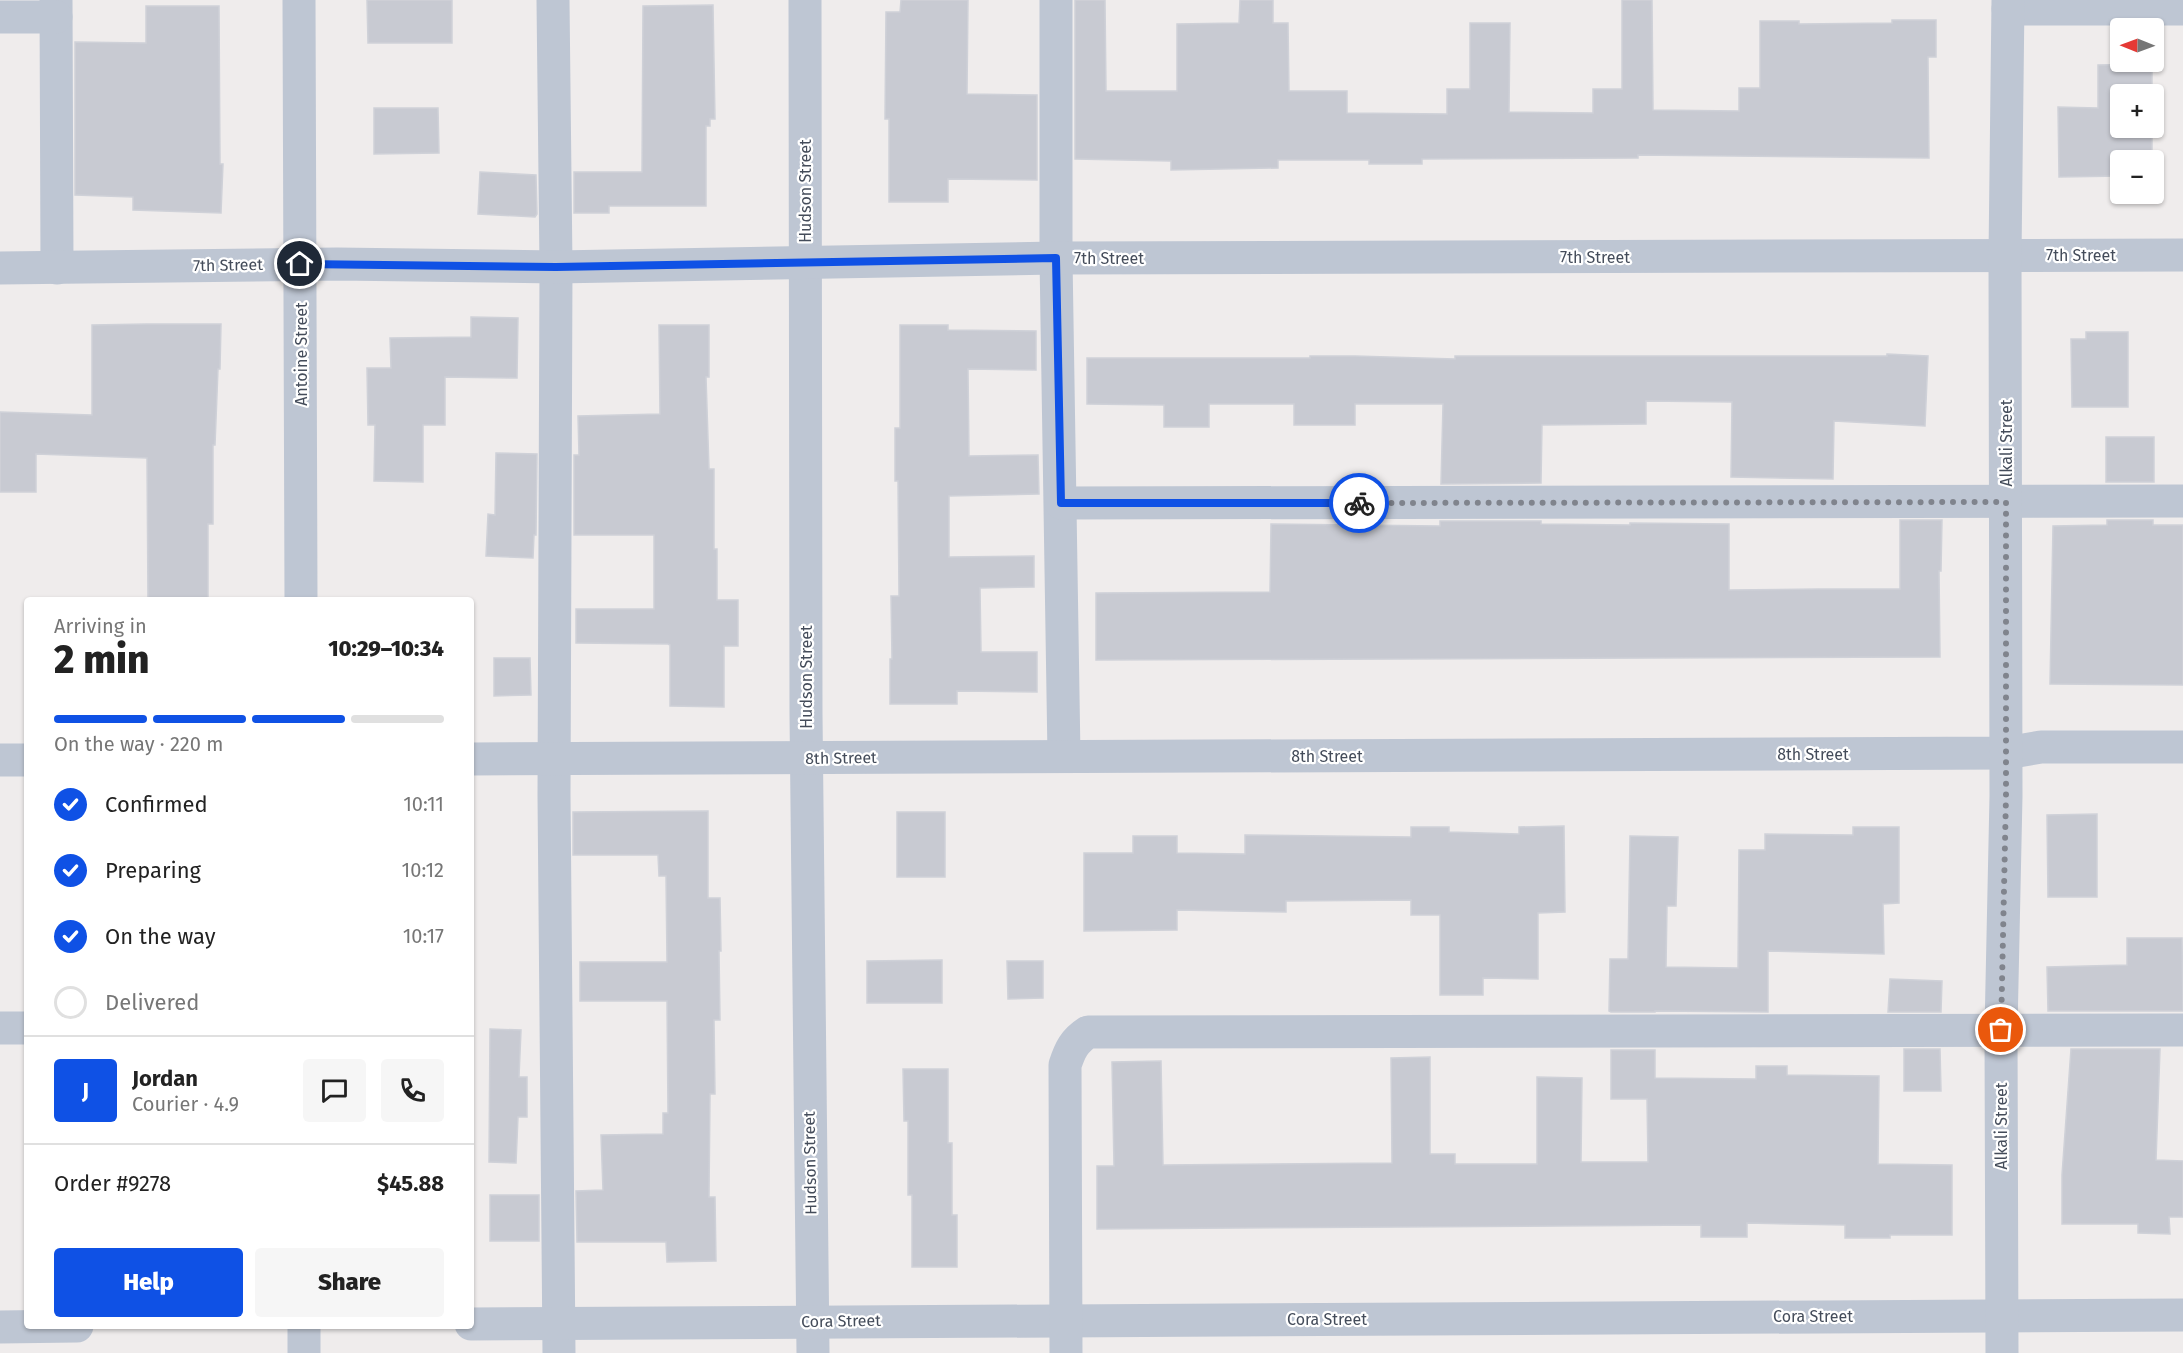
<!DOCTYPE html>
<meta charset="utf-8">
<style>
body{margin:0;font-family:"Fira Sans",sans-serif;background:#f6f6f6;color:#222;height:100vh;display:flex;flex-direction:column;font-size:22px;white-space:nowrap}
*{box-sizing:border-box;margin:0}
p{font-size:20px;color:#767676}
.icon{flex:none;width:33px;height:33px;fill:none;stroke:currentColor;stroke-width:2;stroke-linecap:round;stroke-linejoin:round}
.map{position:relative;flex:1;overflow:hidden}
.details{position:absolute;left:24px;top:597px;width:450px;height:732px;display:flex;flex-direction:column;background:#fff;border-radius:6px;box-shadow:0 2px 4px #0004}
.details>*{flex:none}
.needle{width:39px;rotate:271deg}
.tools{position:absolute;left:2110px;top:18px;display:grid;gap:12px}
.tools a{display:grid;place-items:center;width:54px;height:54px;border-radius:6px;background:#fff;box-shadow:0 2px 4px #0004;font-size:30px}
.pin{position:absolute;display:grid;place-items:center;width:51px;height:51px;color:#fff;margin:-26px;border:3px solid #fff;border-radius:50%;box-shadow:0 2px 6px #0007}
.courier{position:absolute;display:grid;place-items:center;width:60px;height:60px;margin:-30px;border:4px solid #0f51e5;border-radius:50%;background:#fff;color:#222;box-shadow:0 2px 8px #0007}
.headline em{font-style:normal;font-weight:800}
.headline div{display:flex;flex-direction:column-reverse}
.headline{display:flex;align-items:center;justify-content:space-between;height:102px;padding:0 30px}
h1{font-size:39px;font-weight:800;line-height:45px}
.bar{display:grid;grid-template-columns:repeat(4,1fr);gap:9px 6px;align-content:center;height:72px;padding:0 30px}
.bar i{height:8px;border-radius:4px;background:#e0e0e0}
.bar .current{background:#0f51e5}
.bar p{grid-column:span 4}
.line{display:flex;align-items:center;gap:15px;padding:0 30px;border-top:2px solid #e0e0e0}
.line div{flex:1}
.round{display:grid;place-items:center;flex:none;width:63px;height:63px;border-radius:6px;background:#f6f6f6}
ol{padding:0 30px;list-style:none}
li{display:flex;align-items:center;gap:18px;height:66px}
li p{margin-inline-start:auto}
li .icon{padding:6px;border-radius:50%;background:#0f51e5;color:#fff;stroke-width:4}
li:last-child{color:#767676}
li i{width:33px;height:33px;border:3px solid #e0e0e0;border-radius:50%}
.button{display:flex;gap:12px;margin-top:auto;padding:12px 30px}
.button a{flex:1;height:69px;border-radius:6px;background:#0f51e5;color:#fff;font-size:24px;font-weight:800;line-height:69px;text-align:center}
.button a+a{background:#f6f6f6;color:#222}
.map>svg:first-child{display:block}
.building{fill:#c8cad2;stroke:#cfd1d8;stroke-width:1.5}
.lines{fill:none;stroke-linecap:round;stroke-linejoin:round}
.minor{stroke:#bec6d3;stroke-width:33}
.done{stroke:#80848d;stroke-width:6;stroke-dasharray:0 10.8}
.route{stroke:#0f51e5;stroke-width:8}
.labels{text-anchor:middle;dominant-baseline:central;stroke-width:4.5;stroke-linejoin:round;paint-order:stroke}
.street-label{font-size:16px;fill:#444c5a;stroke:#fff}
</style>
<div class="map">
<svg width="2183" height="1353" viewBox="0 0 2183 1353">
<rect width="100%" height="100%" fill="#efecec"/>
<g class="building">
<path d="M367,0H452V43H368Z"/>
<path d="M901,0H968L967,94L1037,95V180L948,179V202H889V119H885L886,12H900Z"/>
<path d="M1075,0H1105L1106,91H1177V24L1239,23L1240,0H1273V23H1288L1289,91H1347V113L1447,114V89H1470V23H1510L1509,112L1593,113V89H1622V0H1652L1653,110L1739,111V88H1760V21H1799V24L1892,23V20H1936V57H1928L1929,158L1638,155V158L1422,159V164H1369V160H1278V168L1171,170V161L1075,159Z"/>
<path d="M713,5L715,119H710V126H706V206H609V213H574V172H642L643,6Z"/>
<path d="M146,6H219L220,164H223L221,213L133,210V197L75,195V42L146,43Z"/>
<path d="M2152,64V94H2121V128H2152V160H2121V176L2059,177L2058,107L2098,108V65Z"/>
<path d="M374,108H438L439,153L374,154Z"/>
<path d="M480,172L536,175L537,214L535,217L478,214Z"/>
<path d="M471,317L518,318L517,378L445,377V425H423V482L374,481L375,425H368L367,368H391L390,338L471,337Z"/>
<path d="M147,324H221L220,369H218L215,445H213V524H208V600H148L147,458L36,454V492H0V412L92,415V325Z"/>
<path d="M659,325H709V377H706L709,469H714V549H717V600H738V646H724V707L670,706V645L668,644L576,643V609H654V535H574V455H579L578,416L660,414Z"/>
<path d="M900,325H948V330L1036,331V370L968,369L969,456L1038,455L1039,494L949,496V557L1034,556V587L980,588L981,652H1037V692L957,691V704H890V659H892L891,596H899L898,481H895V428H900Z"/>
<path d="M2086,332H2128V407H2072L2071,339H2086Z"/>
<path d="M1887,354L1928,356L1925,426L1834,421L1833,479L1731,477L1732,402L1646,401V424L1542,425L1541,483L1441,484L1443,404H1355V425H1294V404H1209V427H1164V405L1087,404V358H1310V356H1355L1455,359V356H1887Z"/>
<rect x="2106" y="437" width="48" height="45"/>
<path d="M496,453L537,454L536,535H534L533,558L486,556L488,514L495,515Z"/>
<path d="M1900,520H1942L1941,571H1939L1940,657L1096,660V593L1270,592L1271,524L1440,526V521H1541V524L1630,525V523L1729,524V590L1819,589H1900Z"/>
<path d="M2107,520H2153V525H2183V685L2050,684L2053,526L2107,525Z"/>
<path d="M494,658H530L531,695L494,696Z"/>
<path d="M708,811V898H720L721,951H719L720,1020H714L715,1094H710L709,1197H715L716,1261L667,1262L666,1242H577L576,1191L603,1190L601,1135L663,1134V1113H668L667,1001H580V962H667L666,876H659L658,855H573V812Z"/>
<rect x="897" y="812" width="48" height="65"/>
<path d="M2097,814V897H2048L2047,815Z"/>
<path d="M1564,826L1565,912L1538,913V979L1483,978V995H1440V915H1411V900L1286,901V912L1177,910V930L1084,931V853H1133V836H1177V853L1245,854V835L1411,837V827H1449V832L1519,834V827Z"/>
<path d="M1853,827H1899V903L1883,904L1884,954L1768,951V1012L1655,1011V1012H1611L1609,1011L1610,959H1628L1630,836L1678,837L1676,906H1667L1666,967L1738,968L1739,850H1765V834L1853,835Z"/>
<path d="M2127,938H2182L2183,1011H2048L2047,967L2127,965Z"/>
<path d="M942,960V1003H867V961Z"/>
<path d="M1007,961H1043V998L1008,999Z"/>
<path d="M1890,979L1942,981L1941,1012H1888Z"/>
<path d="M490,1029L521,1030L519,1077H527V1117H518L516,1163L489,1162Z"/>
<path d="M1904,1049H1940L1941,1091H1904Z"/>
<path d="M2071,1049H2160L2156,1160L2183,1161V1217H2169L2170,1234L2138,1233V1224H2062V1175Z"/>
<path d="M1611,1050H1655V1078L1756,1079V1066H1787V1075L1879,1076L1878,1164L1952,1165V1235H1890V1238H1845V1225L1747,1223V1237H1701V1225L1097,1229V1166H1114L1112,1062L1161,1061L1163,1165L1392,1163L1391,1058L1430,1057V1154H1455V1164H1537V1077L1582,1078L1581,1162H1648L1647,1099H1611Z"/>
<path d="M903,1069H948V1143H952V1215H957V1267H912V1195H908V1121H904Z"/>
<rect x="490" y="1195" width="49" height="46"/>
</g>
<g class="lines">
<g class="minor">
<path d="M56,0L57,268"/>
<path d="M299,0L301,600"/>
<path d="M553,0L556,267L554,795L559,1353"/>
<path d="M805,0L806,714L813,1353"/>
<path d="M1056,0V258L1064,756"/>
<path d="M2008,9H2183"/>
<path d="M0,17H56"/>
<path d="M0,268L337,264L556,267L1056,258L2183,255"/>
<path d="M1061,503L2183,501"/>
<path d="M471,759L2006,753L2041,747H2183"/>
<path d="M0,760H27"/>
<path d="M0,1028H27"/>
<path d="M471,1324L2183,1315"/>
<path d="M304,1326V1353"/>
<path d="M0,1327L77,1326"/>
<path d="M1066,1353L1065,1065C1070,1050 1074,1041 1088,1032L2183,1030"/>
<path d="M2002,1353L2001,1030L2006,796L2005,256L2008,0"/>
</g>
</g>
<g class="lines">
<path class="done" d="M1359,503L2006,502V796L2001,1030"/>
<path class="route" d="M300,264L556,267L1056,258L1061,503H1359"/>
</g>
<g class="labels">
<g class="street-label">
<text transform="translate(805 191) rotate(-90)">Hudson Street</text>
<text x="2081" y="255">7th Street</text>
<text x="1595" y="257">7th Street</text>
<text x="1109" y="258">7th Street</text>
<text transform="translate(228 265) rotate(-1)">7th Street</text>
<text transform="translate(301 354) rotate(-90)">Antoine Street</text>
<text transform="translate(2006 443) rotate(-90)">Alkali Street</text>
<text transform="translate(806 677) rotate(-90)">Hudson Street</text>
<text x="1813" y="754">8th Street</text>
<text x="1327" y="756">8th Street</text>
<text transform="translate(841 758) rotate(-1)">8th Street</text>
<text transform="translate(2001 1126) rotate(-90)">Alkali Street</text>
<text transform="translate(810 1163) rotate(-91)">Hudson Street</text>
<text x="1813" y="1316">Cora Street</text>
<text x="1327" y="1319">Cora Street</text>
<text transform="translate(841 1321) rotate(-1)">Cora Street</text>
</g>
</g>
</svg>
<div class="tools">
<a><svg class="needle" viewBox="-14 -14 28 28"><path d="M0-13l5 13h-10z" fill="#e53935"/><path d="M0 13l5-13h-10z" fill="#767676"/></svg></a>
<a>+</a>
<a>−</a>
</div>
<div class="pin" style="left:2001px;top:1030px;background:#ea580c"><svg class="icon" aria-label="bag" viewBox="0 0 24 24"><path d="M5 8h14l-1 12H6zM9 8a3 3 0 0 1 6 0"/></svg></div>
<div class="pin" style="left:300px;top:264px;background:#1f2937"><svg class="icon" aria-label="home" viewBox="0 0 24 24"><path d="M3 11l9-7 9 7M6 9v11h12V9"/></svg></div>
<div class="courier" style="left:1359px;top:503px"><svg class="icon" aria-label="bike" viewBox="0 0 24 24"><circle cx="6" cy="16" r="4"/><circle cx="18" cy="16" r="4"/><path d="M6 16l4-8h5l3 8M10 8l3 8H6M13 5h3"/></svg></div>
<section class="details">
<div class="headline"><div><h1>2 min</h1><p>Arriving in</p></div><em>10:29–10:34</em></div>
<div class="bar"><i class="current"></i><i class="current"></i><i class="current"></i><i></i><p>On the way · 220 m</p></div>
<ol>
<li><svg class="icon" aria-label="check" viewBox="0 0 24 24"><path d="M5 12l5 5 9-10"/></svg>Confirmed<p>10:11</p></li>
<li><svg class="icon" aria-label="check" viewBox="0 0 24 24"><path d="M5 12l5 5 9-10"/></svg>Preparing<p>10:12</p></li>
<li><svg class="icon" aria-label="check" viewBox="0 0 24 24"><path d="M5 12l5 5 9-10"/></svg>On the way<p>10:17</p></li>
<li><i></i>Delivered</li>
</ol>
<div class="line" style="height:108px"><b class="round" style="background:#0f51e5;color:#fff">J</b><div><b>Jordan</b><p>Courier · 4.9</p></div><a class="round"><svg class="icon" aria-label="chat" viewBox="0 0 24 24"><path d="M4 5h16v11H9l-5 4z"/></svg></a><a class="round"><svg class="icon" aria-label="phone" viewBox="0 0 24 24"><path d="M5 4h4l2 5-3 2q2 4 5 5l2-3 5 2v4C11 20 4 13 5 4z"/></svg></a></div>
<div class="line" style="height:78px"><div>Order #9278</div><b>$45.88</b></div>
<div class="button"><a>Help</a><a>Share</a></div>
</section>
</div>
